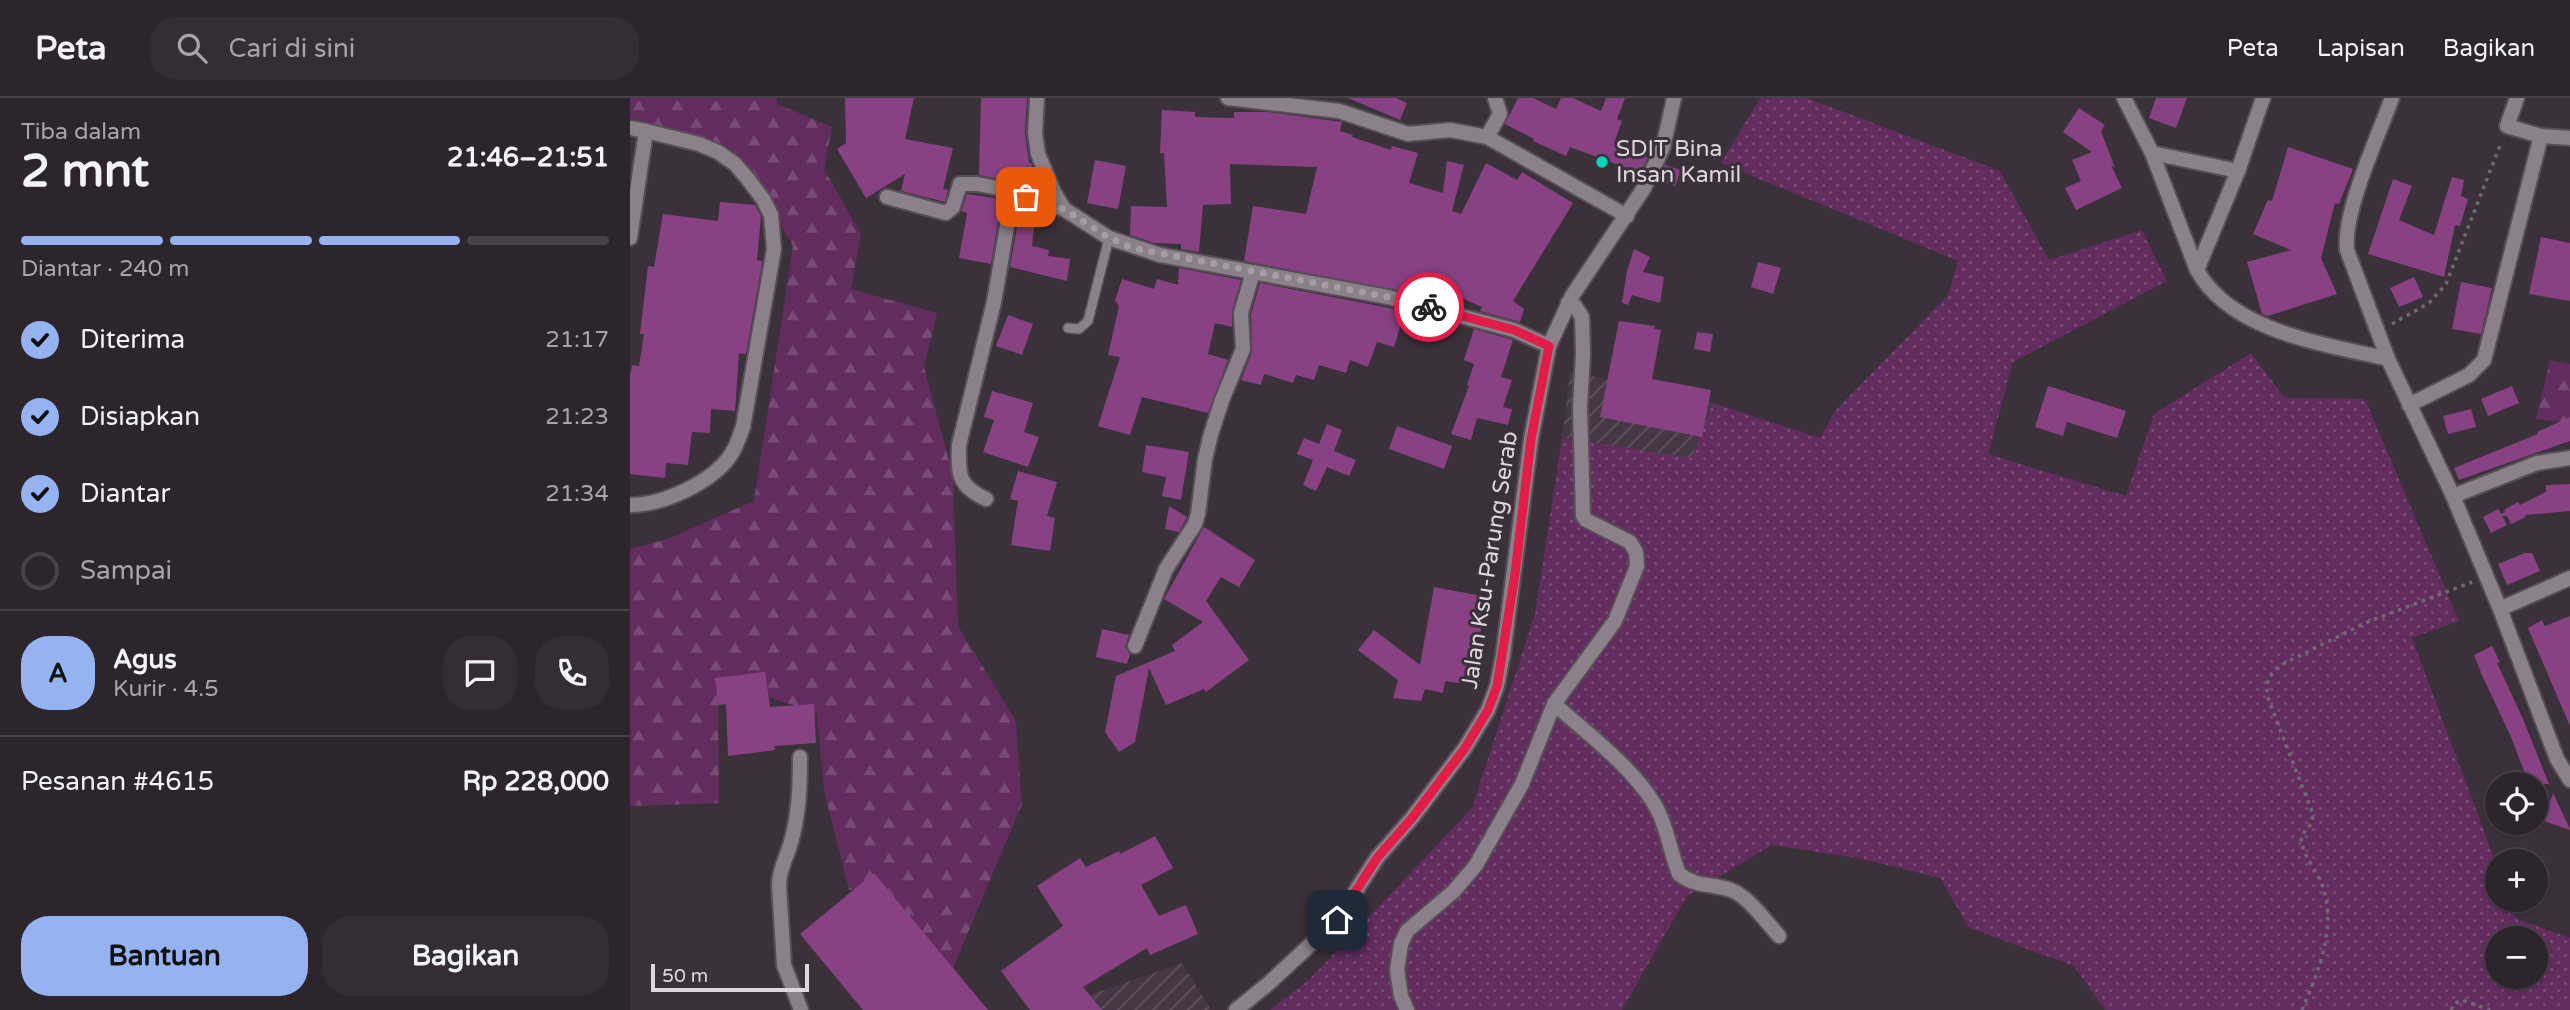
<!DOCTYPE html>
<html lang="id">
<meta charset="utf-8">
<style>
body{margin:0;font-family:"Varela Round",sans-serif;background:#342d34;color:#f1f3f6;height:100vh;display:flex;flex-direction:column;font-size:26px;white-space:nowrap}
*{box-sizing:border-box;margin:0}
p{font-size:23px;color:#a6a5a9}
.icon{flex:none;width:38px;height:38px;fill:none;stroke:currentColor;stroke-width:2;stroke-linecap:round;stroke-linejoin:round}
.map{position:relative;flex:1;overflow:hidden}
.details{display:flex;flex-direction:column;background:#2c252c;width:630px}
.details>*{flex:none}
.tools{position:absolute;left:1855px;top:674px;display:grid;gap:14px}
.tools a{display:grid;place-items:center;width:63px;height:63px;border-radius:50%;background:#2c252c;box-shadow:0 2px 5px #0004,0 0 0 2px #484248;font-size:35px}
.scale{position:absolute;left:21px;bottom:18px;width:158px;box-sizing:border-box;padding-left:7px;border:4px solid #ded7dd;border-top:0;font-size:19px;line-height:24px;white-space:nowrap;color:#ded7dd;-webkit-text-stroke:5px #3b313a;paint-order:stroke}
.pin{position:absolute;display:grid;place-items:center;width:60px;height:60px;color:#fff;margin:-30px;border-radius:14px;box-shadow:0 4px 10px #0006}
.courier{position:absolute;display:grid;place-items:center;width:70px;height:70px;margin:-35px;border:5px solid #e11d48;border-radius:50%;background:#fff;color:#222;box-shadow:0 2px 9px #0007}
.head em{font-style:normal;font-weight:700}
.head div{display:flex;flex-direction:column-reverse}
.head{display:flex;align-items:center;justify-content:space-between;height:119px;padding:0 21px}
h1{font-size:46px;font-weight:700;line-height:52px}
.bar{display:grid;grid-template-columns:repeat(4,1fr);gap:10px 7px;align-content:center;height:84px;padding:0 21px}
.bar i{height:9px;border-radius:5px;background:#484248}
.bar .on{background:#95b2f1}
.bar p{grid-column:span 4}
.line{display:flex;align-items:center;gap:18px;padding:0 21px;border-top:2px solid #484248}
.line div{flex:1}
.round{display:grid;place-items:center;flex:none;width:74px;height:74px;border-radius:28px;background:#342d34}
ol{padding:0 21px;list-style:none}
li{display:flex;align-items:center;gap:21px;height:77px}
li p{margin-inline-start:auto}
li .icon{padding:7px;border-radius:50%;background:#95b2f1;color:#111;stroke-width:4}
li:last-child{color:#a6a5a9}
li i{width:38px;height:38px;border:4px solid #484248;border-radius:50%}
.primary-button{display:flex;gap:14px;margin-top:auto;padding:14px 21px}
.primary-button a{flex:1;height:80px;border-radius:28px;background:#95b2f1;color:#111;font-size:28px;font-weight:700;line-height:80px;text-align:center}
.primary-button a+a{background:#342d34;color:#f1f3f6}
header{display:flex;align-items:center;gap:42px;box-sizing:border-box;height:98px;padding:0 35px;background:#2c252c;border-bottom:2px solid #484248}
header strong{font-size:33px}
nav{display:flex;gap:38px;margin-inline-start:auto;font-size:24px}
.search{width:490px;height:63px;background:#342d34;display:flex;align-items:center;gap:18px;box-sizing:border-box;padding:0 24px;border-radius:28px;color:#a6a5a9;font-size:26px}
main{display:flex;flex:1;min-height:0}
.map>svg:first-child{display:block}
.industrial{fill:url(#industrial-furrows)}
.grass{fill:url(#grass-dots);fill-rule:evenodd}
.forest{fill:url(#forest-firs)}
.building{fill:#884284}
.lines{fill:none;stroke-linecap:round;stroke-linejoin:round}
.service-casing{stroke:#574e56;stroke-width:12}
.minor-casing{stroke:#574e56;stroke-width:18}
.tertiary-casing{stroke:#574e56;stroke-width:18}
.path{stroke:#716870;stroke-width:3.5;stroke-dasharray:3.5 5;stroke-linecap:butt}
.service{stroke:#8c808a;stroke-width:9}
.minor{stroke:#8c808a;stroke-width:14}
.tertiary{stroke:#8c808a;stroke-width:14}
.done{stroke:#a59da4;stroke-width:7;stroke-dasharray:0 12.6}
.route{stroke:#e11d48;stroke-width:9}
.poi-dot{fill:#02d5b6;stroke:#3b313a;stroke-width:2.5}
.labels{text-anchor:middle;dominant-baseline:central;stroke-width:6;stroke-linejoin:round;paint-order:stroke}
.poi-label{font-size:23px;fill:#ded7dd;stroke:#3b313a;text-anchor:start}
.street-label{font-size:23px;fill:#ded7dd;stroke:#3b313a}
</style>
<header>
<strong>Peta</strong>
<div class="search"><svg class="icon" aria-label="search" viewBox="0 0 24 24"><circle cx="10" cy="10" r="6"/><path d="M15 15l6 6"/></svg>Cari di sini</div>
<nav><a>Peta</a><a>Lapisan</a><a>Bagikan</a></nav>
</header>
<main>
<section class="details">
<div class="head"><div><h1>2 mnt</h1><p>Tiba dalam</p></div><em>21:46–21:51</em></div>
<div class="bar"><i class="on"></i><i class="on"></i><i class="on"></i><i></i><p>Diantar · 240 m</p></div>
<ol>
<li><svg class="icon" aria-label="check" viewBox="0 0 24 24"><path d="M5 12l5 5 9-10"/></svg>Diterima<p>21:17</p></li>
<li><svg class="icon" aria-label="check" viewBox="0 0 24 24"><path d="M5 12l5 5 9-10"/></svg>Disiapkan<p>21:23</p></li>
<li><svg class="icon" aria-label="check" viewBox="0 0 24 24"><path d="M5 12l5 5 9-10"/></svg>Diantar<p>21:34</p></li>
<li><i></i>Sampai</li>
</ol>
<div class="line" style="height:126px"><b class="round" style="background:#95b2f1;color:#111">A</b><div><b>Agus</b><p>Kurir · 4.5</p></div><a class="round"><svg class="icon" aria-label="chat" viewBox="0 0 24 24"><path d="M4 5h16v11H9l-5 4z"/></svg></a><a class="round"><svg class="icon" aria-label="phone" viewBox="0 0 24 24"><path d="M5 4h4l2 5-3 2q2 4 5 5l2-3 5 2v4C11 20 4 13 5 4z"/></svg></a></div>
<div class="line" style="height:91px"><div>Pesanan #4615</div><b>Rp 228,000</b></div>
<div class="primary-button"><a>Bantuan</a><a>Bagikan</a></div>
</section>
<div class="map">
<svg width="1940" height="912" viewBox="0 0 1940 912">
<defs>
<pattern id="industrial-furrows" width="10" height="10" patternUnits="userSpaceOnUse" patternTransform="scale(1.75)"><rect width="10" height="10" fill="#463745"/><path d="M-1 1l2-2M0 10L10 0M9 11l2-2" fill="none" stroke="#60535f"/></pattern>
<pattern id="grass-dots" width="8" height="8" patternUnits="userSpaceOnUse" patternTransform="scale(1.75)"><rect width="8" height="8" fill="#622c5f"/><path d="M2 2h.1M6 6h.1" fill="none" stroke="#784a76" stroke-width="1.8" stroke-linecap="round"/></pattern>
<pattern id="forest-firs" width="22" height="20" patternUnits="userSpaceOnUse" patternTransform="scale(1.75)"><rect width="22" height="20" fill="#622c5f"/><path d="M5 1l3.5 6h-7zM16 11l3.5 6h-7z" fill="#784a76"/></pattern>
</defs>
<rect width="100%" height="100%" fill="#3b313a"/>
<g class="industrial">
<path d="M940,273L1083,305L1062,360L932,340Z"/>
<path d="M552,865L581,912H436L454,899Z"/>
</g>
<path class="grass" d="M1130,0H1177L1370,73L1419,162L1512,132L1537,183L1383,264L1358,356L1496,398L1524,316L1621,255L1655,300L1735,301L1829,523L1782,540L1867,768V802H1880L1887,821L1940,840V912H1475L1444,868L1339,830L1310,780L1228,760L1142,747L1057,798L992,912H640L680,881L842,710L905,516L932,340L1062,360L1083,305L1190,340L1205,313L1318,197L1328,163L1091,65ZM1867,840H1906V878H1867Z"/>
<g class="forest">
<path d="M0,0H147V6L202,29L194,71L231,136L221,191L307,215L294,269L323,378L328,528L386,623L392,706L321,875L259,793L219,792L194,693L187,615L109,589L88,599L89,705L0,708V451L37,441L124,403L163,148L127,86L91,49L0,25Z"/>
<path d="M1920,262L1940,266V325L1906,321Z"/>
</g>
<g class="building">
<path d="M215,0H284L275,41L323,50L313,91L318,92L315,104L271,93L275,76L236,100L207,51L216,45Z"/>
<path d="M351,0H397L395,35L399,64L402,66L400,81L409,82L413,94L385,84L349,77Z"/>
<path d="M718,0H766L777,5L770,22Z"/>
<path d="M888,0H903L926,11L931,0H943L971,13L976,0H995L987,21L992,23L984,45L1018,59L1010,75L940,49L936,58L903,43L904,41L875,26Z"/>
<path d="M1526,0H1557L1546,30L1519,20Z"/>
<path d="M1449,10L1475,27L1471,33L1485,70L1481,67L1492,90L1446,112L1435,90L1451,83L1442,62L1462,54L1433,34Z"/>
<path d="M532,12L565,14V19L604,20V14H638L712,24L710,33L723,37L722,39L761,52L762,48L788,55L779,85L813,95L817,63L834,67L822,113L831,116L856,65L887,82L892,74L943,105L883,203L894,211L890,224L850,213L852,209L832,200L780,195L614,163L623,108L676,116L687,69L600,66L601,106L573,107L569,154L551,151V146L524,145L500,137L501,108L537,109L534,55H530Z"/>
<path d="M1658,49L1723,71L1709,106L1705,105L1691,160L1707,196L1638,218L1632,216L1617,164L1661,152L1623,136L1638,102L1642,103Z"/>
<path d="M465,62L496,68L488,111L457,105Z"/>
<path d="M1035,67L1051,72L1045,88L1028,82Z"/>
<path d="M1822,79L1834,82L1831,98L1838,101L1830,128L1825,127L1814,179L1738,156L1763,81L1782,88L1769,122L1804,137Z"/>
<path d="M337,96L372,101L361,166L329,160L337,115L331,113Z"/>
<path d="M90,104L125,107L131,118L127,162L132,163L131,171L116,256L109,255L105,313L81,311L80,335L62,334L58,367L36,365L35,380L0,376V277L2,267L9,268L14,236H10L18,168L24,169L33,116L88,123Z"/>
<path d="M391,106L406,111L402,148L419,152L418,158L440,161L437,183L380,169Z"/>
<path d="M1911,139L1940,145V203L1899,196Z"/>
<path d="M1004,151L1020,159L1013,174L1034,179L1030,205L1002,197L998,207L992,205L997,173Z"/>
<path d="M1128,164L1151,170L1143,196L1121,189Z"/>
<path d="M549,170L611,182L602,213V229L585,225L578,256L598,262L578,315L512,299L500,337L468,328L490,259L478,257L489,208L485,202L492,181L524,191L527,181L548,187Z"/>
<path d="M1784,179L1793,199L1769,209L1760,190Z"/>
<path d="M1831,184L1862,190L1851,236L1822,231Z"/>
<path d="M630,185L775,213L764,249L747,244L738,269L720,262L716,275L689,267L684,282L666,277L663,285L634,276L631,287L611,282L622,254L621,216Z"/>
<path d="M378,217L403,226L392,257L366,248Z"/>
<path d="M989,223L1025,228L1024,231L1031,232L1022,281L1081,292L1072,339L970,319Z"/>
<path d="M844,231L883,242L871,279L882,282L873,309L882,311L878,327L847,320L841,342L821,336L839,288L837,287L844,266L834,262Z"/>
<path d="M1067,234L1083,236L1080,254L1064,251Z"/>
<path d="M1418,288L1496,313L1487,340L1437,324L1433,338L1405,329Z"/>
<path d="M1882,288L1889,305L1858,318L1851,301Z"/>
<path d="M362,293L403,305L394,334L409,339L398,369L353,354L364,322L354,319Z"/>
<path d="M1841,311L1846,329L1818,336L1813,318Z"/>
<path d="M1940,319V343L1829,382L1824,370L1908,336L1907,334Z"/>
<path d="M697,326L712,332L704,353L726,362L719,378L697,369L686,393L673,387L683,362L667,356L674,340L689,346Z"/>
<path d="M767,328L822,348L814,371L759,351Z"/>
<path d="M516,347L559,354L551,402L532,398L536,379L512,374Z"/>
<path d="M388,373L427,384L417,418L425,420L420,453L381,447L388,403L380,401Z"/>
<path d="M1940,386V413L1895,417L1896,419L1881,426L1877,418H1872L1877,427L1861,435L1853,419L1868,411L1871,416L1875,414L1874,412L1888,404L1890,407L1916,394V387Z"/>
<path d="M539,408L557,419L549,434L535,431Z"/>
<path d="M574,429L625,462L609,489L591,479L576,503L619,562L576,594L574,591L536,607L519,570L505,644L489,654L475,634L486,578L545,553L542,547L573,524L534,501Z"/>
<path d="M1895,455H1902L1910,473L1877,487L1868,466Z"/>
<path d="M804,489L857,499L844,568L853,570L849,588L815,583L813,595L795,591L791,603L763,600L768,582L728,552L744,532L790,567Z"/>
<path d="M1940,518V628L1898,530L1912,522L1915,528Z"/>
<path d="M472,531L499,537L495,549L500,556L497,566L466,559Z"/>
<path d="M1862,548L1870,564L1867,565L1893,621L1919,686H1899L1881,639L1852,577L1844,557Z"/>
<path d="M135,574L140,609L184,606L186,645L144,648L145,652L98,658L96,606L88,607L85,580Z"/>
<path d="M1923,695L1940,731V732L1914,723Z"/>
<path d="M525,738L543,770L511,787L529,818L556,807L568,836L520,857L517,850L453,889L472,912H400L371,873L433,828L407,788L450,760L456,769L489,753L490,756Z"/>
<path d="M244,775L358,912H233L170,836Z"/>
</g>
<g class="lines">
<defs>
<path id="service" d="M438,230L449,231L458,223L479,140"/>
<g id="minor">
<path d="M407,0L405,35L408,56L424,94L434,111L479,140L530,157L758,199L884,232L919,248"/>
<path d="M598,0L709,13L778,36L820,32L857,39L997,118"/>
<path d="M1494,0L1522,55L1567,172C1601,234 1695,246 1758,261L1823,398L1870,511L1927,661L1940,682"/>
<path d="M1887,0L1877,28L1911,38"/>
<path d="M0,30L16,33L0,140"/>
<path d="M857,39L870,16L865,0"/>
<path d="M1522,55L1608,73"/>
<path d="M257,99L316,115L323,109L330,86H347L383,93"/>
<path d="M1567,172L1608,73L1633,0"/>
<path d="M1758,261L1717,152C1713,113 1748,39 1762,0"/>
<path d="M1779,307L1839,277L1854,262L1911,38L1940,40"/>
<path d="M1823,398L1907,365L1940,360"/>
<path d="M356,401C328,388 328,377 329,347L364,204L383,93L434,111"/>
<path d="M0,407C33,407 84,384 102,355C107,347 110,337 113,329L144,151L141,117L133,101L117,80L105,66L88,54L69,46L16,33"/>
<path d="M1870,511L1940,480"/>
<path d="M505,548L536,471L565,426L568,416L575,361L581,336L592,302L613,251L611,215L623,174"/>
<path d="M924,606C956,634 1012,677 1029,715C1038,734 1041,756 1049,776C1068,790 1081,785 1101,792C1118,798 1137,825 1149,838"/>
<path d="M170,659C170,688 169,716 161,744C157,759 149,771 149,787L154,867L171,912"/>
<path d="M777,912L771,898L767,872L771,846L777,833L824,793L846,767L892,686L924,606L985,523L1007,468L1006,454L1000,444L956,422L953,418L950,309L953,256L952,219L945,208L938,205"/>
</g>
<path id="tertiary" d="M606,912L638,886L707,822L747,760L782,720L835,650L858,612L867,588L873,557L901,341L919,248L942,198L1014,90L1033,49L1044,0"/>
</defs>
<use href="#service" class="service-casing"/>
<use href="#minor" class="minor-casing"/>
<use href="#tertiary" class="tertiary-casing"/>
<g class="path">
<path d="M1762,226L1799,205L1816,186L1871,45"/>
<path d="M1672,912C1689,873 1709,823 1690,782C1683,767 1671,755 1671,738L1682,725L1683,716L1639,603C1634,586 1638,575 1653,566L1735,525L1842,484"/>
<path d="M1821,912L1825,905L1832,902L1860,912"/>
</g>
<use href="#service" class="service"/>
<use href="#minor" class="minor"/>
<use href="#tertiary" class="tertiary"/>
</g>
<g class="lines">
<path class="done" d="M396,99L434,111L479,140L503,150L758,199L799,209"/>
<path class="route" d="M707,822L747,760L782,720L835,650L858,612L867,588L885,476L901,341L919,248L884,232L799,209"/>
</g>
<circle class="poi-dot" cx="972" cy="64" r="7"/>
<g class="labels">
<g class="poi-label">
<text x="986" y="51">SDIT Bina<tspan x="986" dy="26">Insan Kamil</tspan></text>
</g>
<g class="street-label">
<text transform="translate(860 462) rotate(-81)">Jalan Ksu-Parung Serab</text>
</g>
</g>
</svg>
<div class="tools">
<a><svg class="icon" aria-label="locate" viewBox="0 0 24 24"><circle cx="12" cy="12" r="6"/><path d="M12 2v4M12 18v4M2 12h4M18 12h4"/></svg></a>
<a>+</a>
<a>−</a>
</div>
<div class="scale">50 m</div>
<div class="pin" style="left:396px;top:99px;background:#ea580c"><svg class="icon" aria-label="bag" viewBox="0 0 24 24"><path d="M5 8h14l-1 12H6zM9 8a3 3 0 0 1 6 0"/></svg></div>
<div class="pin" style="left:707px;top:822px;background:#1f2937"><svg class="icon" aria-label="home" viewBox="0 0 24 24"><path d="M3 11l9-7 9 7M6 9v11h12V9"/></svg></div>
<div class="courier" style="left:799px;top:209px"><svg class="icon" aria-label="bike" viewBox="0 0 24 24"><circle cx="6" cy="16" r="4"/><circle cx="18" cy="16" r="4"/><path d="M6 16l4-8h5l3 8M10 8l3 8H6M13 5h3"/></svg></div>
</div>
</main>
